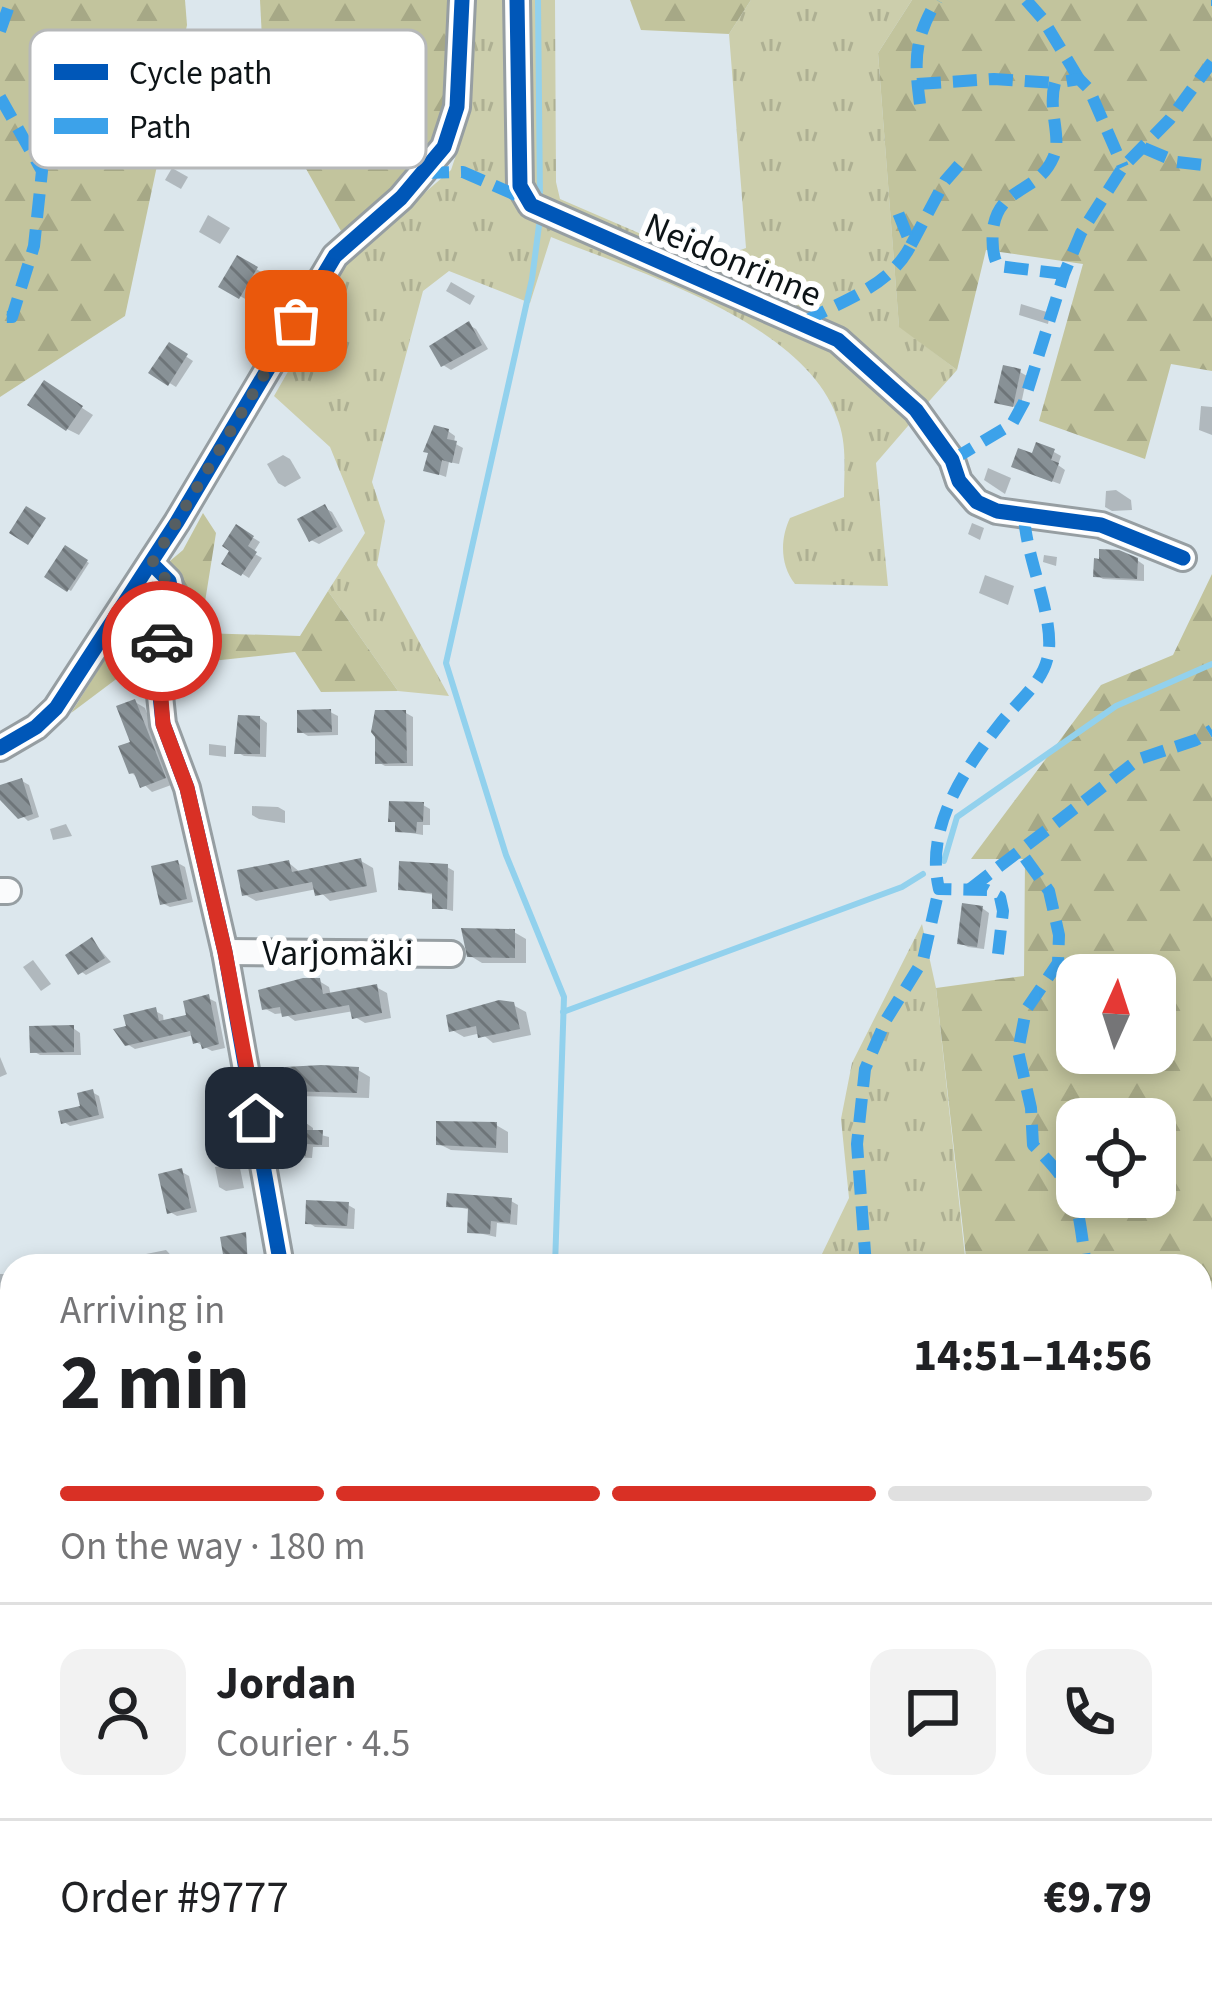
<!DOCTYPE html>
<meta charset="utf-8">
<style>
body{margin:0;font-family:"Source Sans 3",sans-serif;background:#f2f2f2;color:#202124;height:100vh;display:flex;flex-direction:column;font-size:45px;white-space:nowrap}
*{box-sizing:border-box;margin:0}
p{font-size:39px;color:#757577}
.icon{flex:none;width:66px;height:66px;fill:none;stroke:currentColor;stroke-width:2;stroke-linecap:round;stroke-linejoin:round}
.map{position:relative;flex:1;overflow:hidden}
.sheet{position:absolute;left:0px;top:1254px;width:1212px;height:747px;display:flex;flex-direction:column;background:#fff;border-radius:36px 36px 0 0;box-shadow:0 6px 18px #0003}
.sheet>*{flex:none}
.needle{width:78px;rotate:3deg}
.tools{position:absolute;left:1056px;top:954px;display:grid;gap:24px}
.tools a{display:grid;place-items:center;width:120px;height:120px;border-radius:24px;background:#fff;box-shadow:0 6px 18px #0003;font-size:60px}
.pin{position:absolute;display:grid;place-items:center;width:102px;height:102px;color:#fff;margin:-51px;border-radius:24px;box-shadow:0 6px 18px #0006}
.courier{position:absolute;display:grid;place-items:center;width:120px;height:120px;margin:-60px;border:9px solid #d93025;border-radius:50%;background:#fff;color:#222;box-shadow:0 3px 15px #0007}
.headline em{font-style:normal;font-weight:700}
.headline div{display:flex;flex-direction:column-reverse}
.headline{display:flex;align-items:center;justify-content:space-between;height:204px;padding:0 60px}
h1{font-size:78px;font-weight:700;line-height:90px}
.bar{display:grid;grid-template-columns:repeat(4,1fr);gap:18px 12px;align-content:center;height:144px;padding:0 60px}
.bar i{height:15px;border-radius:9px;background:#e0e0e0}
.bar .selected{background:#d93025}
.bar p{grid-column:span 4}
.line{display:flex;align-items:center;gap:30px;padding:0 60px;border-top:3px solid #e0e0e0}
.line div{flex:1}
.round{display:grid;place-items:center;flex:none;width:126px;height:126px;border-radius:24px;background:#f2f2f2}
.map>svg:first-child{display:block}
.grass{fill:url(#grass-tufts)}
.forest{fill:url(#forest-firs);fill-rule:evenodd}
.shadow{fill:#0003}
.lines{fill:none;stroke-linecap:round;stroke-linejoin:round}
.stream{stroke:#92d1ed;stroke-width:6}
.building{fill:url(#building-back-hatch)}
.minor-casing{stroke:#969ea2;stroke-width:30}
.path{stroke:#ced2d3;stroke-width:3;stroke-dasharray:3 9;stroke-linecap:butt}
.minor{stroke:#fafbfc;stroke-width:24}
.quiet{stroke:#3ca2ea;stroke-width:12;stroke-dasharray:24 12;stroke-linecap:butt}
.cycleway-casing{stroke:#fff;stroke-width:22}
.cycleway{stroke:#0057b8;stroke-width:15}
.done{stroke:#555e62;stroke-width:12;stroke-dasharray:0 21.6}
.route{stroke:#d93025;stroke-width:15}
.labels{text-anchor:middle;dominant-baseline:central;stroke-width:12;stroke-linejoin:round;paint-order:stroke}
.street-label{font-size:36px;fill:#0d1417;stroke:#fff}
.key{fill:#fff;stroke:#b6b8b9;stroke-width:3}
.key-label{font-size:33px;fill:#0d1417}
</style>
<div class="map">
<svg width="1212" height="2000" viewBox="0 0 1212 2000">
<defs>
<pattern id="grass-tufts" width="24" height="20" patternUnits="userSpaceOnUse" patternTransform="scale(3)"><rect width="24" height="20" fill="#ccceac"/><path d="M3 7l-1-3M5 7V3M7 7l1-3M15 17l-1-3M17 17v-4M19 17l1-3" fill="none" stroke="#aeb093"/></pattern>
<pattern id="forest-firs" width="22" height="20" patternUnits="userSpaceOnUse" patternTransform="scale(3)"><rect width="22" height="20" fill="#c2c49d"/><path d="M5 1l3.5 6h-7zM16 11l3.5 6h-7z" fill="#a6a886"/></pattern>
<pattern id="building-back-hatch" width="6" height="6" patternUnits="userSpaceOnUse" patternTransform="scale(3)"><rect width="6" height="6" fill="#889196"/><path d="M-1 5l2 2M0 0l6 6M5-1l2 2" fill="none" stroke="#6e7579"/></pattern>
</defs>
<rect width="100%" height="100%" fill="#dce7ed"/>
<g class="grass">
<path d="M470,0H555L556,182L560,199L720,268L735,252L746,248L729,34L751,0H912L878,53L899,326L957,370L923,408L823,338L914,419L876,463L888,586L795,584C780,565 780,539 790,518L844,497C844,473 847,447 839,423C809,323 639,273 551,237L530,303L449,271L423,291L372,482L385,521L377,565L449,696L398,691L328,591L365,533L330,447L274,396L313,328L319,324L328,290L353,255L451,170L468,119Z"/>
<path d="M922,924L936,988L966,1266H821V1256L849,1198L841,1119L852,1063Z"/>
<path d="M913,1989H1043L1044,2000H877Z"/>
</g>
<g class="forest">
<path d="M0,0H185L187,25L125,316L0,397Z"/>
<path d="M260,0H448L447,127L387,200L341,231L265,96Z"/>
<path d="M630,0H751L729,34L641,30Z"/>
<path d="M912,0H1212V371L1171,364L1145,459L1039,421L1083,264L986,250L957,370L899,327L878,53Z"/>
<path d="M203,513L216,533L200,633L300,636L328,591L398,691L321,692L295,652L165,666L164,566L183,550Z"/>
<path d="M1212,574V2000H1043L1042,1989H1200V1266H967L936,988L1024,976L1025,859H971L1101,685L1173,655ZM1077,975H1155V1053H1077ZM1077,1119H1155V1197H1077Z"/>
<path d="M158,575L165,583L155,675L123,674L71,713Z"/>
</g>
<g class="shadow">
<path d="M172,168L188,177L181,189L165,180Z"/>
<path d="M208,215L230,228L220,244L199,232Z"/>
<path d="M239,259L263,273L247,300L223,286Z"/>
<path d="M451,282L475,296L470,305L446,291Z"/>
<path d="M1021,304L1050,313L1048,324L1019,315Z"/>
<path d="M469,325L476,329L488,349L451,370L443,365Z"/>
<path d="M170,346L193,361L176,387L152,372Z"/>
<path d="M1020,372L1027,376L1020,409L998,401Z"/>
<path d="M56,391L93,415L79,435L67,429Z"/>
<path d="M1201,406L1212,407V435L1199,430Z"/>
<path d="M448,431L455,436L454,443L463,448L459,464L449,462L446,477L427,470Z"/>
<path d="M1054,452L1061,456L1058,465L1065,470L1060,484L1021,470L1034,457Z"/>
<path d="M283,455L290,459L301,478L285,487L278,483L267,464Z"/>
<path d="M988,468L1011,478L1005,494L984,480Z"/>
<path d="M1116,490L1131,500L1132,510L1112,511L1105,507L1106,491Z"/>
<path d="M325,508L332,512L343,531L319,544L311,540Z"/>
<path d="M972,523L984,528L980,540L968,534Z"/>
<path d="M237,528L260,542L253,553L262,558L249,578L225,563Z"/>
<path d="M66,549L89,563L71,591L48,576Z"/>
<path d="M1044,555L1057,557L1056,566L1043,562Z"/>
<path d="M1137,560L1144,565V581L1103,579L1096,575Z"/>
<path d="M985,575L1014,586L1008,605L979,593Z"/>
<path d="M135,702L145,708L174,784L152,792L131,772Z"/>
<path d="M330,712L338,716V735L308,736L300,731Z"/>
<path d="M406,713L413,717V766H385L378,762Z"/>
<path d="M260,718L267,723L266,757L244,756L237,752Z"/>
<path d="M209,744L226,746V757L209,755Z"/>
<path d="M22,781L29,785L39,817L28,821L0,795V788Z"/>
<path d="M423,805L430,809V825H423V835L398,831V824L391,820Z"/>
<path d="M252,806L278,807L285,811V823L259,819L252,815Z"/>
<path d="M66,824L72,836L53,840L50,829Z"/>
<path d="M361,861L373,868L377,892L330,901L317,889L256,901L244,894L289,863L301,873Z"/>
<path d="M178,863L185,867L193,902L170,907L162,903Z"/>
<path d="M447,867L454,871L453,911L435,907V895L401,889Z"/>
<path d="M982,908L989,913L984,949L968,947L960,943Z"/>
<path d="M514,932L526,939V963H482L469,955Z"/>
<path d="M92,941L111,962L86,975L79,970Z"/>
<path d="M33,960L51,984L41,991L23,967Z"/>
<path d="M319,981L329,987L331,996L376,987L387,993L391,1018L365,1023L355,1017L354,1011L295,1021L284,1013L275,1014L264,1008Z"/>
<path d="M208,998L216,1002L225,1048L212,1051L196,1042L194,1035L135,1049L127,1044L155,1011L163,1015L164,1023L190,1017Z"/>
<path d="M513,1005L526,1012L531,1035L493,1043L481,1033L464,1037L452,1030Z"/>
<path d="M73,1028L80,1033L81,1055H40L33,1051Z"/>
<path d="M0,1057L7,1074L0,1077Z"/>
<path d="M358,1070L370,1077L369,1098L299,1096L287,1089Z"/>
<path d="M92,1092L99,1096L104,1118L70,1126L64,1122L84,1108Z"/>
<path d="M306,1123L313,1128V1133L329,1137V1147H313L312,1158L294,1157L286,1153Z"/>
<path d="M496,1125L508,1132V1153L451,1150L439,1144Z"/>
<path d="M233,1164L240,1168L244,1188L226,1191L219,1187L215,1167Z"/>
<path d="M182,1172L189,1176L197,1212L177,1216L170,1212Z"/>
<path d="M511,1201L518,1205L517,1225L497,1223L496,1237L470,1231L471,1210L449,1205Z"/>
<path d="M348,1205L355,1209L354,1229L315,1227L308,1222Z"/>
<path d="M166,1250L181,1266H143L148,1263L146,1254Z"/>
<path d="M348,1259L421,1263L426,1266H348Z"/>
<path d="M0,1274H12L8,1302L0,1301Z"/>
<path d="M12,1356V1386L0,1367Z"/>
<path d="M12,1440V1486L0,1452V1445Z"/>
<path d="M12,1601V1642L0,1636Z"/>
<path d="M167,1989H202V2000H168Z"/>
<path d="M247,1989H277L280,1991L277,2000H244Z"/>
<path d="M315,1989H357L353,2000Z"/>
</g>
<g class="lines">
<g class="stream">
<path d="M538,0L540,200"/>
<path d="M540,218L532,279L446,663L506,855L564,997L555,1266"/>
<path d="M944,861L957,817L1116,706L1212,664"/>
<path d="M563,1012L902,887L923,874"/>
<path d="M865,1989L867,2000"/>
</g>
</g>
<g class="building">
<path d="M237,255L258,267L239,299L218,287Z"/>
<path d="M469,321L482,345L441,367L429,346Z"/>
<path d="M169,342L188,354L168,386L148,373Z"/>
<path d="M1003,365L1021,369L1013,407L994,403Z"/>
<path d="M44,380L83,406L66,431L27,405Z"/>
<path d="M434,425L449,429L447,439L457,441L452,463L442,460L439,475L423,471L428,453L423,452Z"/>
<path d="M1036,442L1055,449L1051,460L1059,463L1052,482L1011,467L1018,448L1032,453Z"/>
<path d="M325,504L337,527L309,542L297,519Z"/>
<path d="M26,506L46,518L28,545L9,533Z"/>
<path d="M236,524L254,536L248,546L257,552L241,576L221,564L229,551L222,546Z"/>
<path d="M65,545L88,560L67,592L44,577Z"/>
<path d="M1099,549L1119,550L1138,558L1137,579L1093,577L1094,558L1099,559Z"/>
<path d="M135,699L166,778L140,788L134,773L129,774L118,746L130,742L116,706Z"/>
<path d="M331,709L332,732L297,733V710Z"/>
<path d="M375,710H406L407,763L375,764V737L371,732Z"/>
<path d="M238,715L260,716V754H234Z"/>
<path d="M22,778L33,814L18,819L0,800V785Z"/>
<path d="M389,801L424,802L423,822H417L416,833L395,832V822H388Z"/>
<path d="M361,858L367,886L315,896L312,882L242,896L237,870L289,860L292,872Z"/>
<path d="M178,860L187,899L160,905L151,866Z"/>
<path d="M399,861L448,864L447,909H432V893L398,890Z"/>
<path d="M962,903L983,906L977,947L957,944Z"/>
<path d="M461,928L515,929V958L467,957Z"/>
<path d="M92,937L105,958L78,975L65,955Z"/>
<path d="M303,978H320L323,994L377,984L382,1013L352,1019L349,1005L282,1017L280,1007L262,1010L258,990Z"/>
<path d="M209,994L219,1044L202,1049L200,1042L193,1044L190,1031L125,1046L113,1029L126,1026L123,1015L156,1007L159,1021L186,1015L183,1001Z"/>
<path d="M499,1000L514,1002L520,1029L478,1038L476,1026L449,1032L446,1015Z"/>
<path d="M74,1025V1052L30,1053L29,1026Z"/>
<path d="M321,1065L359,1067L357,1093L284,1091L285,1067Z"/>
<path d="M93,1089L99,1115L61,1124L58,1111L80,1106L77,1093Z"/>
<path d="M281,1120H307V1130H323L322,1145L306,1144V1156L284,1155Z"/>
<path d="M436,1121L497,1122L496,1148L436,1145Z"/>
<path d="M182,1168L191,1208L167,1214L158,1174Z"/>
<path d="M447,1193L512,1198L510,1223L491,1221L490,1234L467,1233L468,1208L446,1207Z"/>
<path d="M306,1200L349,1202L347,1226L305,1224Z"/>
<path d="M246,1232L248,1266H225L220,1237Z"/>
</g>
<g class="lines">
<defs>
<g id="minor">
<path d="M517,0L520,186L531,205L838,340L916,410L952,460L959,481L977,502L997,511L1101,525L1183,558"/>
<path d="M151,563L169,581L172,596L162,639L159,686L163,724L187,788L225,952L281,1266"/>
<path d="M0,748L36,727L56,708L177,522L335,256L401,198L444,147L457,107L462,0"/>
<path d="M0,891H8"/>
<path d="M225,952L451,954"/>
<path d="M0,1562L12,1565"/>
<path d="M0,1773L12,1777"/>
<path d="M403,1989L406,2000"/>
</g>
</defs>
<use href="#minor" class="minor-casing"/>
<path class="path" d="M1041,1989L1044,2000"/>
<use href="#minor" class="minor"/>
<g class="quiet">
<path d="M1026,0L1042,18L1079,79"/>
<path d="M1211,0H1212"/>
<path d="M0,31L11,0"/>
<path d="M917,84L994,79L1055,83"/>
<path d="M0,97L42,171L34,246L12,317H0"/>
<path d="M920,104C914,59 914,40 937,0"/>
<path d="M1144,148L1177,162L1212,166"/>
<path d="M425,173L463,172L525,199"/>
<path d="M911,245L945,181L959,165"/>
<path d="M1064,274L998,266C992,254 992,243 993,229C999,186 1038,193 1053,158C1063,137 1047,111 1055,83L1079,79L1089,89L1123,167"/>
<path d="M804,322C842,300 890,287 911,245L895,205"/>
<path d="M952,460L1012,424L1024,402L1064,274L1081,233L1123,167L1170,119L1212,62"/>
<path d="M1025,858L1049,891L1059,935L1058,963L1026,1010L1018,1051L1031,1108L1033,1145C1080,1192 1077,1202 1086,1266"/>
<path d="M970,889L1139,759L1196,740L1212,730"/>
<path d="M998,954L1003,911L1000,897L987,890L939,889C924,826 966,767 1003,720C1018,702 1041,683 1047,660C1058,623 1025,558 1024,514"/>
<path d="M866,1266L857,1144L865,1069L886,1020L923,960L939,889"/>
<path d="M1200,1717L1212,1731"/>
<path d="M979,2000L986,1989"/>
</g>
<defs>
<g id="cycleway">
<path d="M517,0L520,186L531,205L838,340L916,410L952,460L959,481L977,502L997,511L1101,525L1183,558"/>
<path d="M151,563L169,581L172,596L162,639L159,686L163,724L187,788L225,952L281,1266"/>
<path d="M0,748L36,727L56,708L177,522L335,256L401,198L444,147L457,107L462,0"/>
</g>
</defs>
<use href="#cycleway" class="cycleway-casing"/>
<use href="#cycleway" class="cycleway"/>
</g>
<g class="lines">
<path class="done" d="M162,641C168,608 180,587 152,563L296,321"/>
<path class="route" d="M162,641L160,686L163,724L187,788L225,952L256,1118"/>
</g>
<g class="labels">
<g class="street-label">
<text transform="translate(733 260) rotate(23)">Neidonrinne</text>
<text x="338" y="953">Varjomäki</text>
</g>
</g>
<rect x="30" y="30" width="396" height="138" rx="18" class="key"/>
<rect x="54" y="64" width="54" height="16" fill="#0057b8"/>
<rect x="54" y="118" width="54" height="16" fill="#3ca2ea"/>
<g class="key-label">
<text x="129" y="84">Cycle path</text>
<text x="129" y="138">Path</text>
</g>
</svg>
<div class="tools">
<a><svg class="needle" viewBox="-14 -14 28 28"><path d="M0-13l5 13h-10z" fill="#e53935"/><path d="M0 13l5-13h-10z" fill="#757577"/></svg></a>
<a><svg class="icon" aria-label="locate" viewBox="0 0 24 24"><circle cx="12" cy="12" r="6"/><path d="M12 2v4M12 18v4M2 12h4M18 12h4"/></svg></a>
</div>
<div class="pin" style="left:296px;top:321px;background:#ea580c"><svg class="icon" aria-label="bag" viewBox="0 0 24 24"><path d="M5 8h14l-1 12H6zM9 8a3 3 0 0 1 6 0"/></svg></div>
<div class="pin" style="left:256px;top:1118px;background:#1f2937"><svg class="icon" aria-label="home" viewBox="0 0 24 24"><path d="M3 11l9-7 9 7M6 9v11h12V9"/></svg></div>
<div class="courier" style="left:162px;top:641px"><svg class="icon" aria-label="car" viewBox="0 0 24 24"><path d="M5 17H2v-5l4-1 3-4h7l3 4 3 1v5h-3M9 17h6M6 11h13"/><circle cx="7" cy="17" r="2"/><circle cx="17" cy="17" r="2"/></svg></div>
<section class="sheet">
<div class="headline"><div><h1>2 min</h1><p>Arriving in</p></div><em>14:51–14:56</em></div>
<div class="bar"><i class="selected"></i><i class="selected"></i><i class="selected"></i><i></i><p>On the way · 180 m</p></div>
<div class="line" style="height:216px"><a class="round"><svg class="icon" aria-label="person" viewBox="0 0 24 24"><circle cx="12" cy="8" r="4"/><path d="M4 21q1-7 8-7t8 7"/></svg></a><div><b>Jordan</b><p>Courier · 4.5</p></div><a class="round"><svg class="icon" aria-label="chat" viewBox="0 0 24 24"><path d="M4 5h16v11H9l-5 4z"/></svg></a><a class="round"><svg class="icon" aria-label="phone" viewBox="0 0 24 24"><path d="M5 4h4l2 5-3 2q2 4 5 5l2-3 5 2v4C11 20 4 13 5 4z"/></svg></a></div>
<div class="line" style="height:156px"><div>Order #9777</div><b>€9.79</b></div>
</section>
</div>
